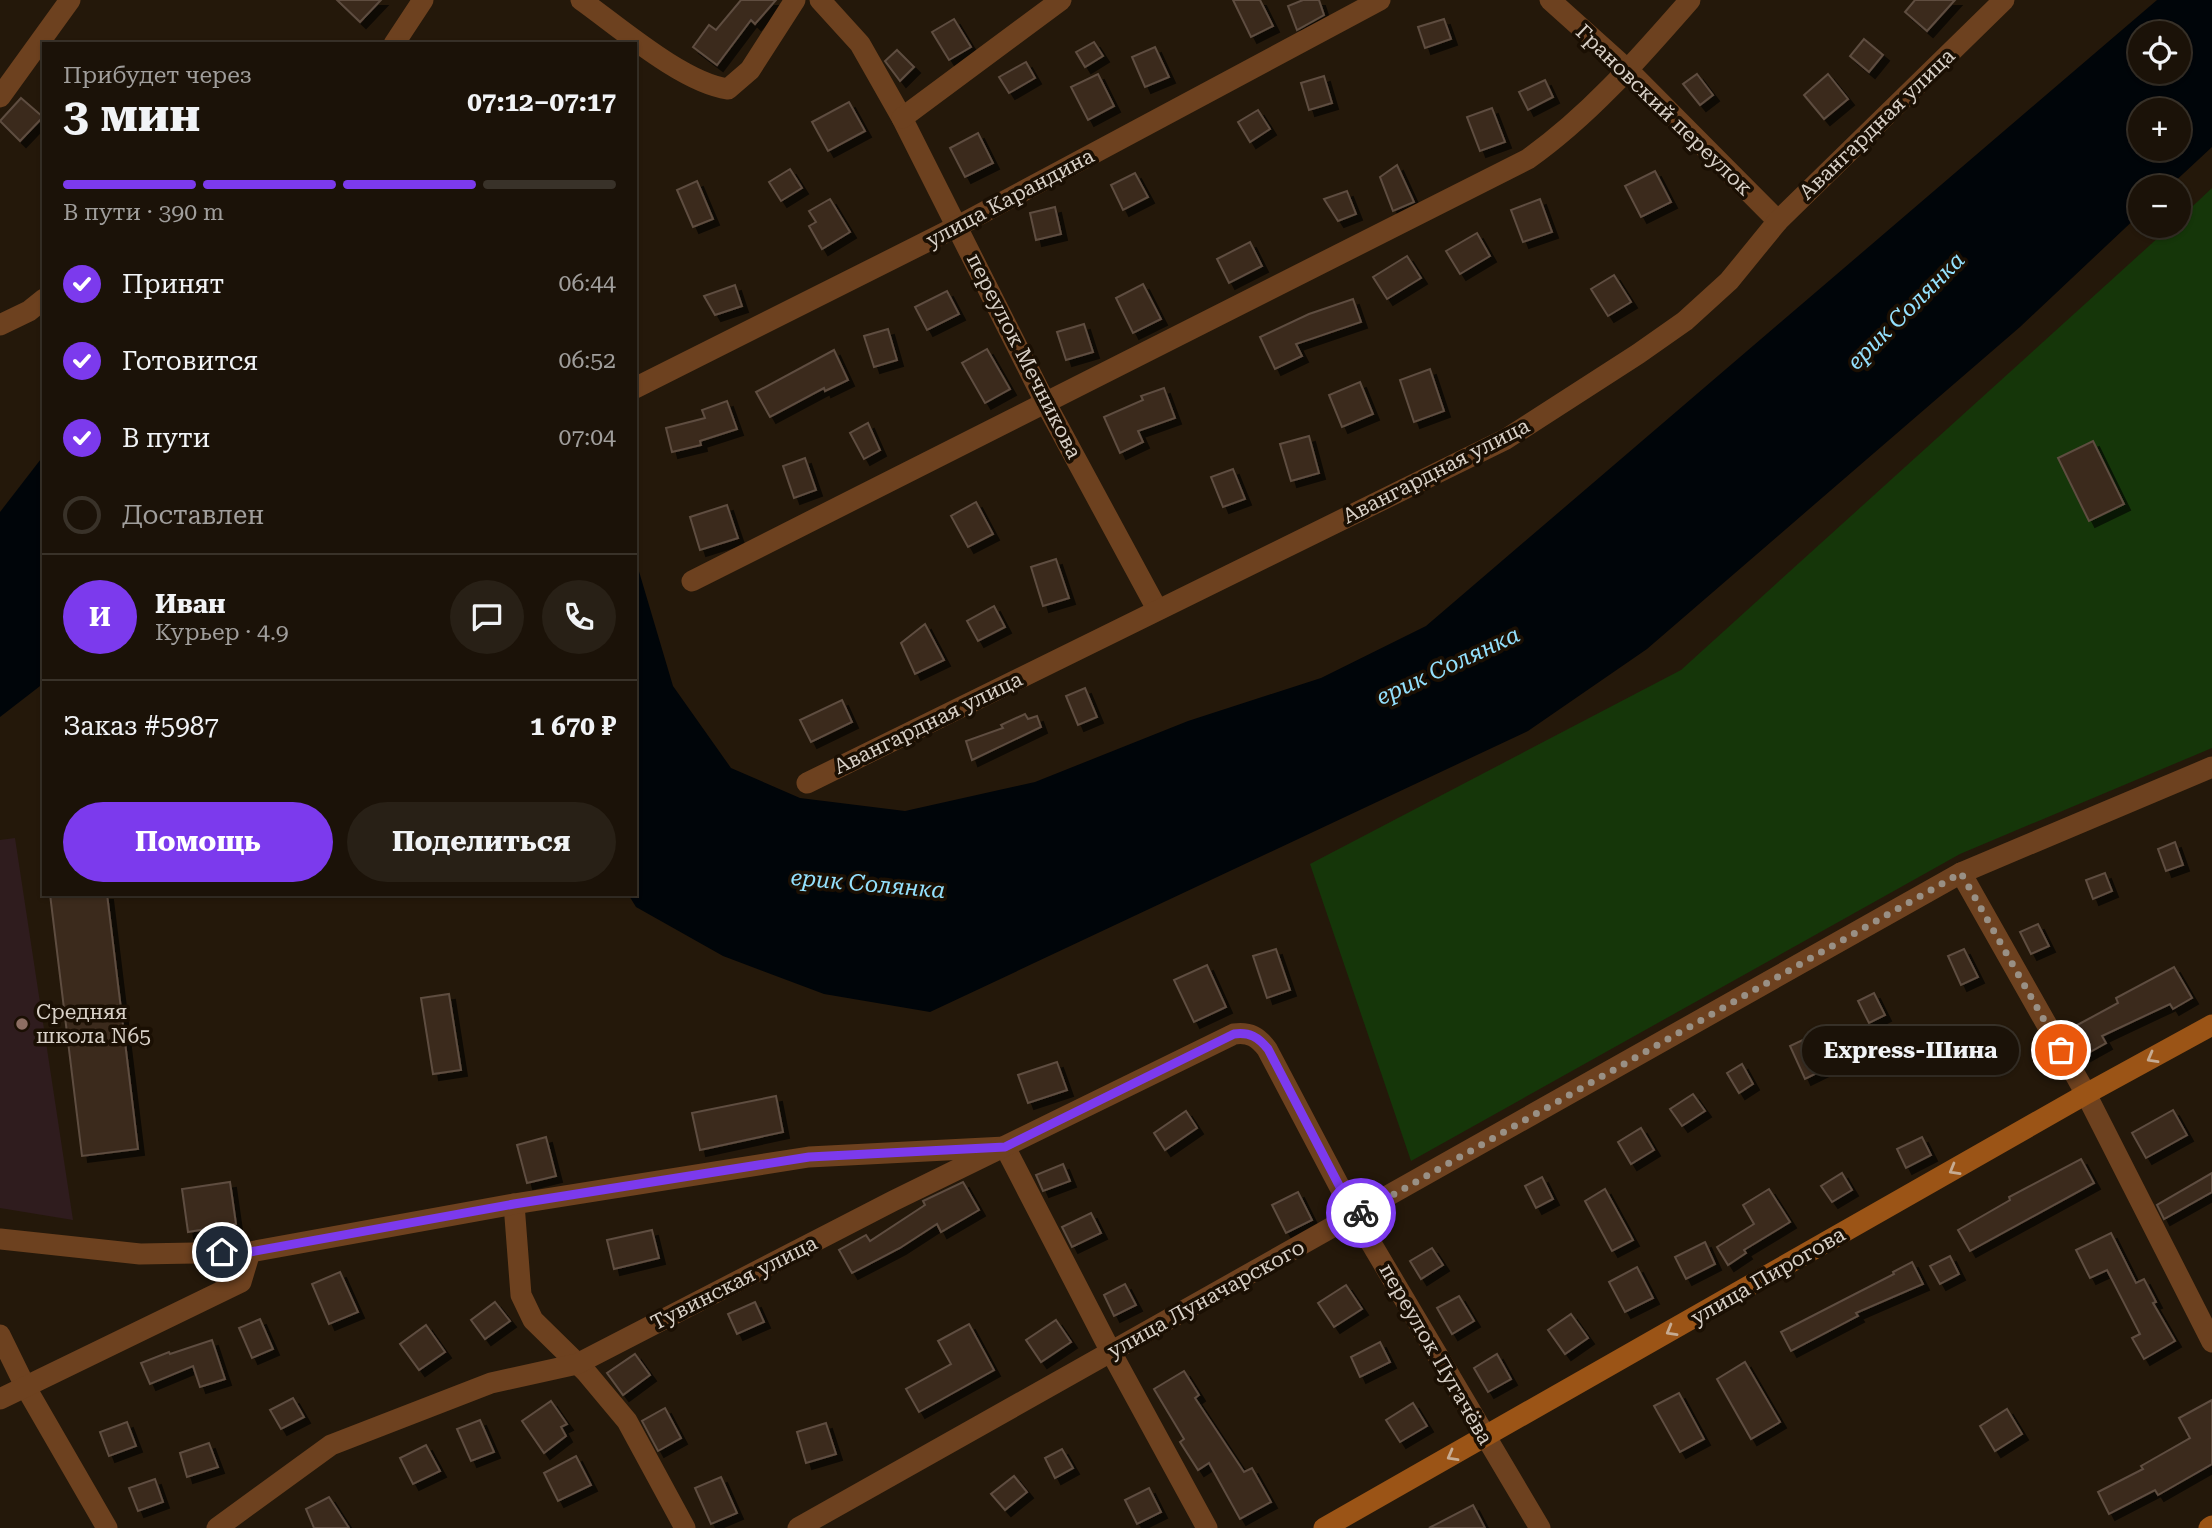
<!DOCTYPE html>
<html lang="ru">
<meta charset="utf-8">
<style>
body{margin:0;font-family:"Roboto Serif",serif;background:#282016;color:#f1f3f6;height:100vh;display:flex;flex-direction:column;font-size:26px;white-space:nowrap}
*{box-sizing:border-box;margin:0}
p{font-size:23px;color:#a09e9c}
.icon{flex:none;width:38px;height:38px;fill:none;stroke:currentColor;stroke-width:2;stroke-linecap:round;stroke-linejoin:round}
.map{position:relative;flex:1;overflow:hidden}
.drawer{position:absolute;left:42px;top:42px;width:595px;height:854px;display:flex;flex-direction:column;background:#1b1208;border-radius:0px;box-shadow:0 2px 5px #0004,0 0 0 2px #393229}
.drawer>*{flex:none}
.controls{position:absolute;left:2128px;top:21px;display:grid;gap:14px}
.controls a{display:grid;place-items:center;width:63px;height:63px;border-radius:50%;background:#1b1208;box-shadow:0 2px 5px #0004,0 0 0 2px #393229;font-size:35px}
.pin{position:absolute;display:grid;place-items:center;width:60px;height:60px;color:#fff;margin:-30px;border:4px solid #fff;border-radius:50%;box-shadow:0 2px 7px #0007}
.courier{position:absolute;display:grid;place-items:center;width:70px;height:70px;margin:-35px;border:5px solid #7c3aed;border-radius:50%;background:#fff;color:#222;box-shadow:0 2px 9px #0007}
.bubble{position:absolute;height:49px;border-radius:24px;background:#1b1208;box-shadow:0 2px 5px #0004,0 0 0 2px #393229;font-size:23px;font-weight:700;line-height:49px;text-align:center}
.headline em{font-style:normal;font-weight:700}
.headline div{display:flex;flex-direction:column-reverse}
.headline{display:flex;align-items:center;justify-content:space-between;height:119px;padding:0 21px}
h1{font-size:46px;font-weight:700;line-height:52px}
.bar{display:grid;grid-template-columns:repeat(4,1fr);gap:10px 7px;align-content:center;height:84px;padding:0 21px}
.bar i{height:9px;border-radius:5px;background:#393229}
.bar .on{background:#7c3aed}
.bar p{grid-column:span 4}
.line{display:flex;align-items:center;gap:18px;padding:0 21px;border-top:2px solid #393229}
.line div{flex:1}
.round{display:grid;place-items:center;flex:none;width:74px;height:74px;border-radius:37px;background:#282016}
ol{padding:0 21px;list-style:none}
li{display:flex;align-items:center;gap:21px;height:77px}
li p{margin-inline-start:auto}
li .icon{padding:7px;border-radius:50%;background:#7c3aed;color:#fff;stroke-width:4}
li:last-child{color:#a09e9c}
li i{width:38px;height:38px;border:4px solid #393229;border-radius:50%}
.primary-button{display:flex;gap:14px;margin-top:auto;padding:14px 21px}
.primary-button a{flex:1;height:80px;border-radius:42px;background:#7c3aed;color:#fff;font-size:28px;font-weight:700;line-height:80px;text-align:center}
.primary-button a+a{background:#282016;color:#f1f3f6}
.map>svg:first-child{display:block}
.education{fill:#2f1c1e}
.green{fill:#153609}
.water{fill:#000509;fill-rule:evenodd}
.building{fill:#3a2a1f;stroke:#5e4d40;stroke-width:2;filter:url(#shadow)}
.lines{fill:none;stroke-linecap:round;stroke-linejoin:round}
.street{stroke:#6d411f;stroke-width:21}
.secondary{stroke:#9b5416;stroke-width:21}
.oneway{stroke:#c6ab92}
.done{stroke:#999085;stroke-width:7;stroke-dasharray:0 12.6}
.route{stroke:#7c3aed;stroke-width:9}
.education-dot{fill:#8d6e63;stroke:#1a0f03;stroke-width:2.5}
.labels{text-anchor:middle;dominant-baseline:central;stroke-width:7;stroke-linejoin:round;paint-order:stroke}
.street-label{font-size:21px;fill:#d8d0c7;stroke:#1a0f03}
.poi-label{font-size:21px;fill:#d8d0c7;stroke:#1a0f03;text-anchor:start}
.water-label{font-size:23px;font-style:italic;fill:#94e1fe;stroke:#1a0f03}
</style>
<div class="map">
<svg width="2212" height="1528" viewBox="0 0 2212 1528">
<defs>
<filter id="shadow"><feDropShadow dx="6" dy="6" stdDeviation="0" flood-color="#0009"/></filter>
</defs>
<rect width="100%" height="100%" fill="#24180a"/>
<path class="education" d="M15,838L73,1220L0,1208V840Z"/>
<path class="green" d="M2212,188V748L1960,854L1411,1161L1310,864L1681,670L2171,226H2179V219Z"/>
<g class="water">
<path d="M2157,0H2212V147L2169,187H2140V214L2020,327L1647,649L1528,731L930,1012L824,994L723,956L636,907L628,894H635V558L673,686L731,768L800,798L905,811L1035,782L1188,721L1321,678L1426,626ZM2140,33H2179V72H2140ZM2140,110H2179V149H2140Z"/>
<path d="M44,455V683L0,717V512Z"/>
</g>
<g class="building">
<path d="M337,0H381L360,22Z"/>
<path d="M741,0H776L755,24L751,20L717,65L693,47L709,25L716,30Z"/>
<path d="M1233,0H1260L1273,26L1251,37Z"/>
<path d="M1303,0H1319L1324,15L1297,30L1288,6Z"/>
<path d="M1915,0H1955L1927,31L1905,12Z"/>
<path d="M954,19L971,47L949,60L932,32Z"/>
<path d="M1444,19L1451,39L1425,48L1418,27Z"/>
<path d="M1864,39L1883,55L1869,72L1850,56Z"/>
<path d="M1094,42L1103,56L1085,67L1076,52Z"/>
<path d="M1155,47L1169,77L1145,87L1132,57Z"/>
<path d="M897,50L914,67L900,81L885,61Z"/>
<path d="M1026,62L1035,78L1009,93L999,77Z"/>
<path d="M1098,74L1114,106L1088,120L1071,87Z"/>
<path d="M1697,74L1713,95L1700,105L1683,84Z"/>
<path d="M1828,74L1848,99L1824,119L1804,95Z"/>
<path d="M1324,76L1332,103L1309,110L1301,83Z"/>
<path d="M1545,80L1553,97L1528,110L1519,92Z"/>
<path d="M21,98L43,117L20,141L0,121Z"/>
<path d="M849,102L865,131L828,151L812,122Z"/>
<path d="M1492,108L1505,142L1480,151L1467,117Z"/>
<path d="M1258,110L1270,129L1250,142L1238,122Z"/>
<path d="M978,133L993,163L965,177L950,148Z"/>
<path d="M1397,165L1414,202L1393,211L1380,177Z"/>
<path d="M790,169L802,188L781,201L769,182Z"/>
<path d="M1655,171L1671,202L1641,217L1625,186Z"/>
<path d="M1135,173L1148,197L1123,210L1111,185Z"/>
<path d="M697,181L713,219L693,227L677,190Z"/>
<path d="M1347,191L1356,214L1338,221L1324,199Z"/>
<path d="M830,199L850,232L822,249L809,226L816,222L809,211Z"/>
<path d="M1540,199L1552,232L1523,242L1511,210Z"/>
<path d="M1055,207L1061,234L1036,240L1030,213Z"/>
<path d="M1477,233L1490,256L1460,274L1446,251Z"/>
<path d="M1250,242L1262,266L1229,283L1217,259Z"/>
<path d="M1407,256L1421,278L1387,299L1373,277Z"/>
<path d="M1614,275L1631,302L1608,316L1591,289Z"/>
<path d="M1143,284L1161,319L1133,333L1116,298Z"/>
<path d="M735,285L742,306L715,315L704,296Z"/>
<path d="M947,291L959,314L927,330L915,307Z"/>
<path d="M1353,299L1361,322L1296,344L1302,356L1275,369L1260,337L1309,314Z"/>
<path d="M1084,324L1093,352L1066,360L1057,332Z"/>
<path d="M888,329L897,360L874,367L864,336Z"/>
<path d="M987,349L1010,389L985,403L962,363Z"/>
<path d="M834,350L848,380L825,391L824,388L770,417L756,392Z"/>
<path d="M1430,369L1444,411L1414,422L1400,380Z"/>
<path d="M1360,382L1373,414L1342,427L1329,395Z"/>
<path d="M1164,388L1175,418L1138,431L1143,442L1120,453L1104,417L1143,400L1141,396Z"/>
<path d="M727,401L737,429L700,441L701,445L672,452L666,428L705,418L702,410Z"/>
<path d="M868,423L880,450L864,459L850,433Z"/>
<path d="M1309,436L1319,473L1291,481L1280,444Z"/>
<path d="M2093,441L2124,504L2089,521L2058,458Z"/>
<path d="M805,458L816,490L794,498L783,466Z"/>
<path d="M1233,469L1245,499L1223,507L1211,477Z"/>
<path d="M976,502L993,534L968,547L951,516Z"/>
<path d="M727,505L738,538L700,550L690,517Z"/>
<path d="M1056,559L1069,598L1043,606L1031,567Z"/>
<path d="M994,606L1005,627L978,641L967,621Z"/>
<path d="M925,624L944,660L915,674L901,643Z"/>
<path d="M1085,688L1097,717L1078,725L1066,696Z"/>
<path d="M842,700L852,722L811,742L800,720Z"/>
<path d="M1025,714L1028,719L1037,716L1041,727L972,760L966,741L1003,728L1001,725Z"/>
<path d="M2175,842L2183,865L2166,871L2158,849Z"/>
<path d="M2105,873L2112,891L2093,899L2086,880Z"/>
<path d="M50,894H107L138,1149L82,1156Z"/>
<path d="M2038,924L2049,946L2031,954L2020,932Z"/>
<path d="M1276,949L1290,990L1267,998L1253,956Z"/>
<path d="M1964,949L1978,977L1961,985L1948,956Z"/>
<path d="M1207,965L1226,1007L1194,1022L1174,980Z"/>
<path d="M2174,967L2192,998L2173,1009L2170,1004L2102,1036L2106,1043L2083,1056L2068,1030L2118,1003L2116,998Z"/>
<path d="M1874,993L1885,1015L1869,1023L1858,1001Z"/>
<path d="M449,994L461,1070L433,1074L421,998Z"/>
<path d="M1809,1037L1825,1069L1805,1079L1790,1046Z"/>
<path d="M1057,1062L1067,1090L1028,1103L1018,1075Z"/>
<path d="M1742,1064L1753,1084L1739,1093L1727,1073Z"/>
<path d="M1693,1094L1705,1111L1682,1126L1670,1109Z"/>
<path d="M776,1096L783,1132L700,1150L692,1113Z"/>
<path d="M2173,1110L2187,1135L2146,1158L2132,1133Z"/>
<path d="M1186,1111L1197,1128L1165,1150L1154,1133Z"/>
<path d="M1641,1128L1654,1150L1631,1164L1618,1142Z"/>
<path d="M546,1137L556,1176L527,1183L517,1145Z"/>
<path d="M1922,1137L1931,1155L1906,1168L1897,1149Z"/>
<path d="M2081,1159L2094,1183L1970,1251L1958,1230L2010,1200L2009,1197Z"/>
<path d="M1063,1164L1070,1181L1043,1191L1036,1175Z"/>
<path d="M1842,1173L1852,1190L1832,1202L1821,1186Z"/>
<path d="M2212,1173V1192L2164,1219L2157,1205Z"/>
<path d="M1542,1177L1553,1199L1536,1208L1525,1186Z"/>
<path d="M230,1182L236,1224L188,1232L182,1189Z"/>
<path d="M963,1182L979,1210L941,1232L937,1224L900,1248L852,1273L839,1250L866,1235L870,1241L925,1205L923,1201Z"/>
<path d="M1605,1189L1633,1240L1612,1251L1585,1201Z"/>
<path d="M1769,1189L1790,1222L1744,1250L1746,1253L1728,1265L1717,1247L1754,1224L1743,1205Z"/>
<path d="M1298,1192L1312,1220L1286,1233L1272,1205Z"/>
<path d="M1091,1213L1101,1233L1072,1247L1062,1227Z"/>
<path d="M652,1230L659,1258L614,1269L607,1240Z"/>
<path d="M2111,1233L2136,1283L2144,1279L2156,1302L2153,1303L2175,1341L2144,1359L2132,1338L2140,1334L2107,1270L2090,1278L2076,1250Z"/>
<path d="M1705,1242L1715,1264L1686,1279L1675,1257Z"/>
<path d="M1432,1248L1443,1265L1421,1279L1410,1261Z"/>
<path d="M1950,1256L1959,1274L1940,1284L1930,1266Z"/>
<path d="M1912,1262L1923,1284L1856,1313L1858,1316L1791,1351L1781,1332L1894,1274L1893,1272Z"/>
<path d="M1637,1267L1653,1298L1625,1312L1609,1282Z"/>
<path d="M340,1272L358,1312L329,1324L312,1284Z"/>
<path d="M1125,1284L1136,1305L1114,1316L1104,1295Z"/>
<path d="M1346,1285L1362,1309L1334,1327L1318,1303Z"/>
<path d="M1459,1296L1474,1321L1452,1334L1437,1308Z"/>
<path d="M495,1302L510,1321L485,1339L471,1320Z"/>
<path d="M755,1302L764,1322L737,1334L728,1314Z"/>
<path d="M1571,1314L1588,1338L1565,1354L1548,1330Z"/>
<path d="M260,1319L273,1349L252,1358L239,1328Z"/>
<path d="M1056,1320L1071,1342L1041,1362L1026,1340Z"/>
<path d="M969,1324L994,1370L919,1412L906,1389L951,1364L938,1341Z"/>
<path d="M426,1325L445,1352L419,1370L400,1344Z"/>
<path d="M212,1340L225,1379L200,1387L193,1366L150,1384L141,1363L169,1352L170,1354Z"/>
<path d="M1380,1342L1390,1362L1360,1377L1351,1357Z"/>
<path d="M635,1354L650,1375L623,1395L607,1373Z"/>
<path d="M1497,1354L1511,1379L1488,1392L1474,1368Z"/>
<path d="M1745,1362L1780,1422L1751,1439L1717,1379Z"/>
<path d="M1184,1371L1199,1395L1195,1398L1244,1472L1252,1468L1271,1502L1240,1519L1209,1463L1198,1470L1180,1442L1184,1439L1154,1389Z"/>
<path d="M1679,1393L1704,1439L1680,1452L1654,1406Z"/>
<path d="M293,1398L304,1417L281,1429L270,1410Z"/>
<path d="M2212,1400V1464L2158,1495L2155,1490L2109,1514L2098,1492L2143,1469L2141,1466L2190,1438L2179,1418Z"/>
<path d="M551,1401L567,1424L561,1427L566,1436L544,1453L522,1421Z"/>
<path d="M1413,1403L1427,1426L1400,1442L1386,1420Z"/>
<path d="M665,1408L681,1438L658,1451L642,1421Z"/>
<path d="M2007,1409L2022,1434L1995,1451L1980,1426Z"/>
<path d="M480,1420L494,1452L471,1461L457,1429Z"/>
<path d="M127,1422L136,1446L109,1456L100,1432Z"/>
<path d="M826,1423L836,1454L806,1463L797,1432Z"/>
<path d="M209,1443L218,1467L187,1477L180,1453Z"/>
<path d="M426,1445L440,1471L413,1484L400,1458Z"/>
<path d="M1062,1449L1073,1468L1055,1478L1045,1458Z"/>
<path d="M576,1456L591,1485L558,1501L544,1473Z"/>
<path d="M1014,1476L1027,1492L1005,1510L991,1494Z"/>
<path d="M721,1477L737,1513L711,1524L695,1488Z"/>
<path d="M155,1479L163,1502L138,1511L129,1488Z"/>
<path d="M1149,1488L1161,1512L1137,1524L1125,1500Z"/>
<path d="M329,1497L349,1528H314L306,1509Z"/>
<path d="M1473,1505L1485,1528H1429Z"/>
</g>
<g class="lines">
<g class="street">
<path d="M581,0C619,27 683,83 728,89L750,70L795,0"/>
<path d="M820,0L860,44L902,118L1045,402L1157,609"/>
<path d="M1550,0L1628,70L1778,221"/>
<path d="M394,44L423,0"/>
<path d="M0,97L70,0"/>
<path d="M902,118L1061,0"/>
<path d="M0,325L29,311L44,299"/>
<path d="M635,388L958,226L1380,0"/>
<path d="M692,581L1528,159C1590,115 1640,57 1690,0"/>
<path d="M807,783L1506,439L1638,354L1685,321L1729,281L1778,221L2004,0"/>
<path d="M1961,873L2086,1094L2212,1342"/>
<path d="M514,1204L521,1295L533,1320L586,1372L627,1421L685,1528"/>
<path d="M0,1239L140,1254L250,1252L514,1204L809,1157L1005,1147L1111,1352L1207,1528"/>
<path d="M0,1335L25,1386L107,1528"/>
<path d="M0,1399L241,1282L250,1252"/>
<path d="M217,1528L331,1445L491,1383L577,1364L893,1201L1234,1034C1250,1032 1258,1037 1267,1049L1355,1216L1540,1528"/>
<path d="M798,1528L1961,873L2212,767"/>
</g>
<g class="secondary">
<path d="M1324,1528L2086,1094L2212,1025"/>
<path d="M2209,1528L2212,1526"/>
</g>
</g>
<defs><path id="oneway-chevron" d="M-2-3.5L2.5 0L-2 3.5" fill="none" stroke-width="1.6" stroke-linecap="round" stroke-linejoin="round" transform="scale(1.75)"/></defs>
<g class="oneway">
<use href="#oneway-chevron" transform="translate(2152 1058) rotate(151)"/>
<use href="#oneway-chevron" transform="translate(1954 1170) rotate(150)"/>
<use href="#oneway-chevron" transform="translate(1671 1331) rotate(150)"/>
<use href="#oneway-chevron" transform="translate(1452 1456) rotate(151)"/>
</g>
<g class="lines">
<path class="done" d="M1361,1213L1961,873L2061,1050"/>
<path class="route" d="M222,1252H250L514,1204L809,1157L1005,1147L1234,1034C1250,1032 1258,1037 1268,1049L1355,1216L1361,1213"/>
</g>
<circle class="education-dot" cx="22" cy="1024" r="7"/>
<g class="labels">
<g class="street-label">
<text transform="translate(1664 110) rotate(44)">Грановский переулок</text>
<text transform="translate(1877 124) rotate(-44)">Авангардная улица</text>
<text transform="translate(1010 198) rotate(-28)">улица Карандина</text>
<text transform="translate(1024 356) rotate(63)">переулок Мечникова</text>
<text transform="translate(1436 471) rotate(-27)">Авангардная улица</text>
<text transform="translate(928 723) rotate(-26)">Авангардная улица</text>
<text transform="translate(1768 1276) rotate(-30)">улица Пирогова</text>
<text transform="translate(734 1283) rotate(-27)">Тувинская улица</text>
<text transform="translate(1206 1299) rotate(-29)">улица Луначарского</text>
<text transform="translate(1436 1354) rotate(60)">переулок Пугачёва</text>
</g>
<g class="poi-label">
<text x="36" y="1012">Средняя<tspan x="36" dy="24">школа N65</tspan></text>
</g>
<g class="water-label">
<text transform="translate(1906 311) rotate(-45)">ерик Солянка</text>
<text transform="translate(1448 666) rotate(-25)">ерик Солянка</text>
<text transform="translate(868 884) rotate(5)">ерик Солянка</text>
</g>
</g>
</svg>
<div class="controls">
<a><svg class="icon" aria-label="locate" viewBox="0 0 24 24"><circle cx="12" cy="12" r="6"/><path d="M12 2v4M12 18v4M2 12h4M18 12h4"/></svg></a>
<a>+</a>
<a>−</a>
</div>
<div class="pin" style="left:2061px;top:1050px;background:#ea580c"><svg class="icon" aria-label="bag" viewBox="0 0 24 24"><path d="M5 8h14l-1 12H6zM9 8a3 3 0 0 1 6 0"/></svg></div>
<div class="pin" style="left:222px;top:1252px;background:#1f2937"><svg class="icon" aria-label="home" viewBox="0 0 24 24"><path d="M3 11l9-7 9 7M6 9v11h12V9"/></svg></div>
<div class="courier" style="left:1361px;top:1213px"><svg class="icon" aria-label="bike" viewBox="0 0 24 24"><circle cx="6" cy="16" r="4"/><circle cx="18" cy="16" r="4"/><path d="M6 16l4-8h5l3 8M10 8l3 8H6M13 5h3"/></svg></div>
<div class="bubble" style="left:1802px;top:1026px;width:217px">Express-Шина</div>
<section class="drawer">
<div class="headline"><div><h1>3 мин</h1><p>Прибудет через</p></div><em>07:12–07:17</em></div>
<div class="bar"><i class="on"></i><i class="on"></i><i class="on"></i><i></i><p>В пути · 390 m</p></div>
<ol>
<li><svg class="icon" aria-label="check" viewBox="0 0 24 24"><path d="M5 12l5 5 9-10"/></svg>Принят<p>06:44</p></li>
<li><svg class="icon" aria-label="check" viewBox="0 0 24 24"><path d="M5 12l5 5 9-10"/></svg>Готовится<p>06:52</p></li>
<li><svg class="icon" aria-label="check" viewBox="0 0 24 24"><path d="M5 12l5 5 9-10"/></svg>В пути<p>07:04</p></li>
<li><i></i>Доставлен</li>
</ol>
<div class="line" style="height:126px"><b class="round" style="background:#7c3aed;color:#fff">И</b><div><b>Иван</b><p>Курьер · 4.9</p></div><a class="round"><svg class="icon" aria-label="chat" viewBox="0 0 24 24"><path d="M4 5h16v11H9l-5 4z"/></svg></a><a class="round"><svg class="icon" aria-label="phone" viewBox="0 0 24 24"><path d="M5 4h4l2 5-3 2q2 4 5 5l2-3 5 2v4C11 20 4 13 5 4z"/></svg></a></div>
<div class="line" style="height:91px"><div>Заказ #5987</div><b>1 670 ₽</b></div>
<div class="primary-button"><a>Помощь</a><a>Поделиться</a></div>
</section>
</div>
